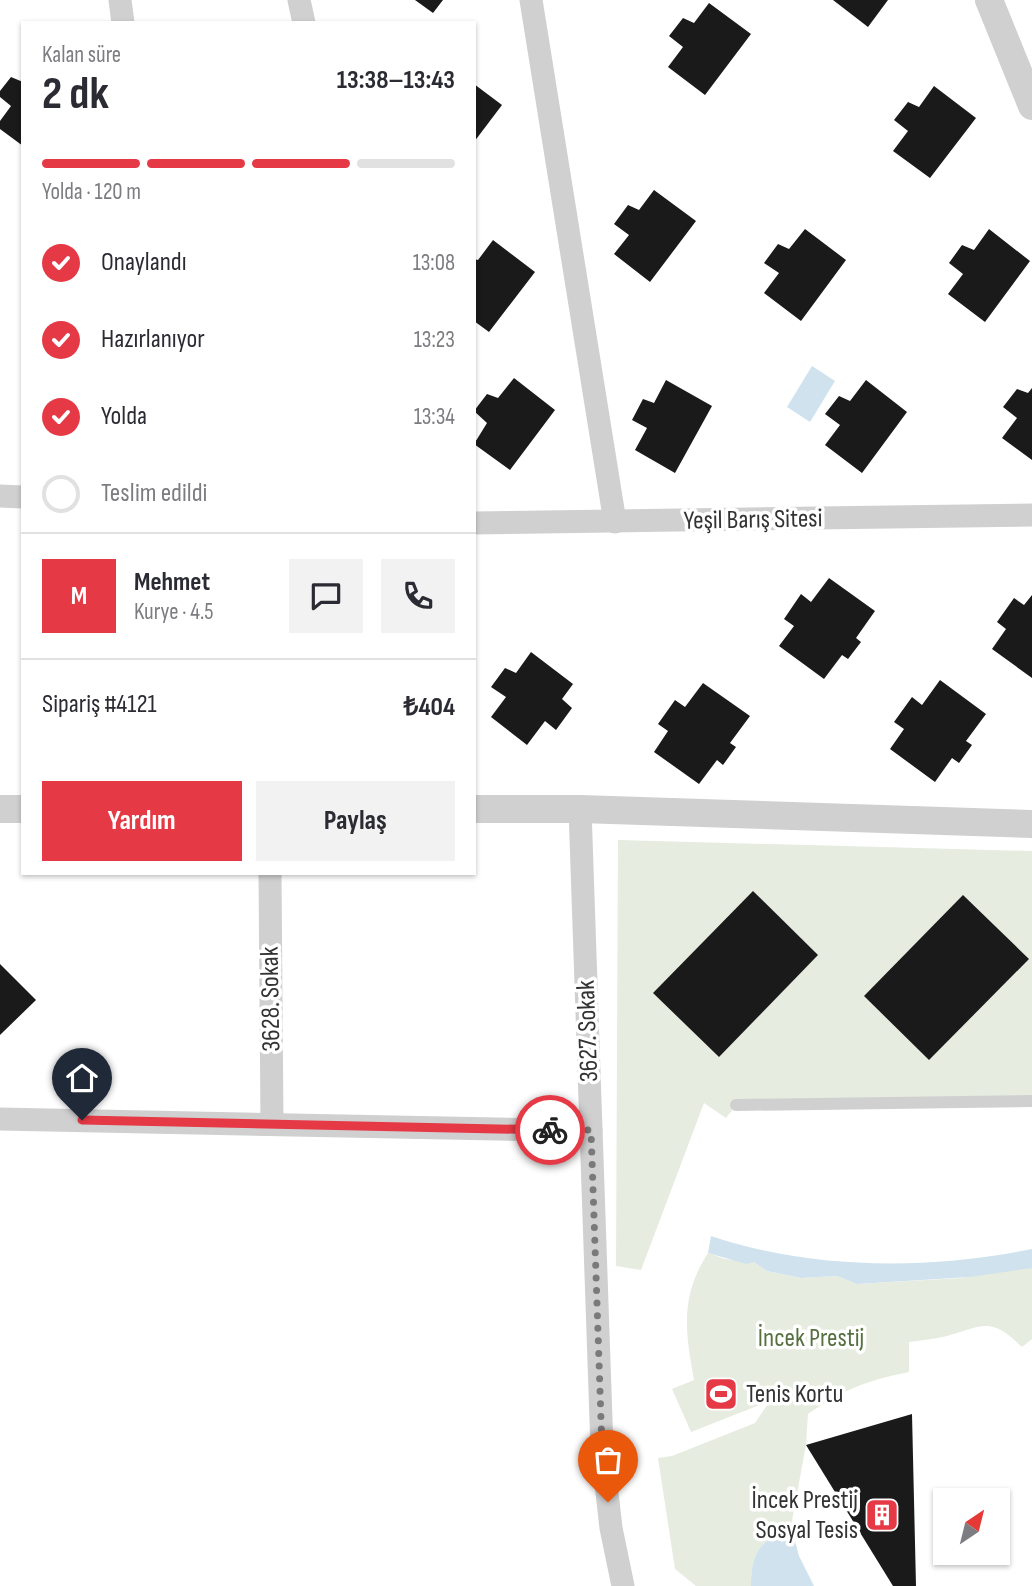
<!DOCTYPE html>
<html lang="tr">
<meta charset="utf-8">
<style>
body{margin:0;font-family:"Sofia Sans Condensed",sans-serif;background:#f2f2f3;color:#2b2b33;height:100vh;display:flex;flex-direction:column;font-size:26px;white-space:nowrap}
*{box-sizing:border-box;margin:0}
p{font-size:23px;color:#7c7c81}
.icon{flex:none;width:38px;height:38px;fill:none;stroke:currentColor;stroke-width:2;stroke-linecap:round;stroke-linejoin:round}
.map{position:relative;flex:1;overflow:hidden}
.sheet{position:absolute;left:21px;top:21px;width:455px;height:854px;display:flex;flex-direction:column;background:#fff;border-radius:0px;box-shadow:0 2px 5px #0004}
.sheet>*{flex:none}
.needle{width:46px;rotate:35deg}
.tools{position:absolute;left:933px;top:1488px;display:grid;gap:14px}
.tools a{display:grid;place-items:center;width:77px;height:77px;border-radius:0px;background:#fff;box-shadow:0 2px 5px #0004;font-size:35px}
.pin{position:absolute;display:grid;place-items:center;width:60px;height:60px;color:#fff;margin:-72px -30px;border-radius:50% 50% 50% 0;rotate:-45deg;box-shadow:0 0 7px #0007}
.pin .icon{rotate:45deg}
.courier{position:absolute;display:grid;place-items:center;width:70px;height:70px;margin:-35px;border:5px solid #e63946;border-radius:50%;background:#fff;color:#222;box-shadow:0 2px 9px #0007}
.headline em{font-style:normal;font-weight:700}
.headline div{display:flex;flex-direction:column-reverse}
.headline{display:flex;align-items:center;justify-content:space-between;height:119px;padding:0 21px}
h1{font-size:46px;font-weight:700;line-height:52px}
.bar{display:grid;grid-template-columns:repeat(4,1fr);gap:10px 7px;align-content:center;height:84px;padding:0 21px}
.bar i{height:9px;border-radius:5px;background:#e1e1e2}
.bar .on{background:#e63946}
.bar p{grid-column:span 4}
.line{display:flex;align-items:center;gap:18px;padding:0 21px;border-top:2px solid #e1e1e2}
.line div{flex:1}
.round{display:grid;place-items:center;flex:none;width:74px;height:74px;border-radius:0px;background:#f2f2f3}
ol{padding:0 21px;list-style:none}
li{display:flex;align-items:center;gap:21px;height:77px}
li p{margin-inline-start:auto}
li .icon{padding:7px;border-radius:50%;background:#e63946;color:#fff;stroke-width:4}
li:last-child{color:#7c7c81}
li i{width:38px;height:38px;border:4px solid #e1e1e2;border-radius:50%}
.action{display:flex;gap:14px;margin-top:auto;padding:14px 21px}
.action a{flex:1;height:80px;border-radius:0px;background:#e63946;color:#fff;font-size:28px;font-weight:700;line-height:80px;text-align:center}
.action a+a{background:#f2f2f3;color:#2b2b33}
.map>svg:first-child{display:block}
.green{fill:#e6ecdf}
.water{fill:#cfe2ee}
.building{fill:#1a1a1a}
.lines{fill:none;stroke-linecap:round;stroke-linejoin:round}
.service{stroke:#d0d0d0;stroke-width:12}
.minor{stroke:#d0d0d0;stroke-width:23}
.tertiary{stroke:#d0d0d0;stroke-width:28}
.done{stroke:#7a7a7a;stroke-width:7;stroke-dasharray:0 12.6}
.route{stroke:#e63946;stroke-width:9}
.labels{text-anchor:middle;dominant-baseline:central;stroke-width:7;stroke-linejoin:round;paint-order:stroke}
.street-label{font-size:26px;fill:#333;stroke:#fff}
.park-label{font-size:26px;fill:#56703f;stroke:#fff}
.poi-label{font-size:26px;fill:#333;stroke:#fff;text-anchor:start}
</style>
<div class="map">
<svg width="1032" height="1586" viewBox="0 0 1032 1586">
<rect width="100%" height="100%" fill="#fff"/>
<g class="green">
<path d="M618,840L1032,851V1101L736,1105L726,1118L704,1103L641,1270L616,1266Z"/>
<path d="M708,1253L725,1259L754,1262L767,1271L801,1278L837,1276L857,1284L961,1278L1032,1267V1339L1022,1347C990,1316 984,1326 947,1336C935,1339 921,1340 909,1342V1372C865,1381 845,1389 808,1414L806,1445L791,1526C761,1542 751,1550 751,1586H696L675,1569L658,1458L672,1456L755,1423L770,1401L691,1432L672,1389L694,1380C685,1330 680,1297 708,1253Z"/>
</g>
<g class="water">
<path d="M812,366L835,381L810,422L787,407Z"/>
<path d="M711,1236C813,1270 927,1270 1032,1249V1268L970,1277L857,1284L837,1276L801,1278L767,1271L754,1262L746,1264L708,1253Z"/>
<path d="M791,1526L799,1556L814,1586H751C751,1550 761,1542 791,1526Z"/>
</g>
<g class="building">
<path d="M415,0H443L433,13Z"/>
<path d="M833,0H888L868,27Z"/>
<path d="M709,3L751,34L705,95L668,67L683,47L669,36L683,18L694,23Z"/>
<path d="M11,77L23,82V146L0,129V121L11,106L0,97V91Z"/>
<path d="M474,84L502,105L474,142Z"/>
<path d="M934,86L976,118L930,178L893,151L908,131L894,120L908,102L919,107Z"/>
<path d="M654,190L696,221L650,282L614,254L629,235L614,224L628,205L639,210Z"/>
<path d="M805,229L846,260L801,321L764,293L779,273L764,263L778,244L789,249Z"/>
<path d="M989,229L1030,261L985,322L948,294L963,274L949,263L962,245L974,250Z"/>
<path d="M493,240L535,272L489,332L474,321V259L478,260Z"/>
<path d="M514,378L555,410L510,470L474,444L487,423L474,411L487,394L498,398Z"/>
<path d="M666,380L712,406L675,473L635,450L647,428L632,420L643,399L654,403Z"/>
<path d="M866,380L907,412L862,473L825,445L840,425L825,414L839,396L850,401Z"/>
<path d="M1032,388V460L1002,438L1017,418L1003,407L1017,389L1028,393Z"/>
<path d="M829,578L875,611L856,638L861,642L848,659L842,655L824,679L779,646L794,626L784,619L801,594L811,602Z"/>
<path d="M1032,595V678L992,649L1006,629L997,622L1014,598L1024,605Z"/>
<path d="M531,652L573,684L562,699L572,708L556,730L545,721L527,745L491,717L506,697L491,687L505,668L516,673Z"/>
<path d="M940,680L986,714L966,741L972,745L959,763L952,758L935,782L890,749L904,729L894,722L912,697L922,705Z"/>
<path d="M703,683L750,716L730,743L736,747L723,765L717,760L699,784L654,752L668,731L658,724L675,700L685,707Z"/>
<path d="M753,891L818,955L719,1057L653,993Z"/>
<path d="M963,895L1029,959L929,1060L864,996Z"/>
<path d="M0,964L36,1000L0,1035Z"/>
<path d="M912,1414L916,1586H893L806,1445Z"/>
</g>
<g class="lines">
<path class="service" d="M736,1105L1032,1101"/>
<g class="minor">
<path d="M120,0L123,23"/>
<path d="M299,0L304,23"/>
<path d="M531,0L615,522"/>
<path d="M0,496L23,497"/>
<path d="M474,523L1032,515"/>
<path d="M580,809L602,1449L611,1528L623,1586"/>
<path d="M270,873L272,1124"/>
<path d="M0,1119L591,1131"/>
</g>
<g class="tertiary">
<path d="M989,0L1032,106"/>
<path d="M0,809H23"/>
<path d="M474,809H580L1032,824"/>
</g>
</g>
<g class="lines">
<path class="done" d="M550,1130H591L602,1448L608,1502"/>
<path class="route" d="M82,1120L550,1130"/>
</g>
<defs>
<symbol id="stadium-square" viewBox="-11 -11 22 22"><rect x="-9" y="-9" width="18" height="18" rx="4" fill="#e63946" stroke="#fff"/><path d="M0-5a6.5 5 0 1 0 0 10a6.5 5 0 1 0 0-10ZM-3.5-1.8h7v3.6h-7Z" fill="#fff"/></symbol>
<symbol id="building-square" viewBox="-11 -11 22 22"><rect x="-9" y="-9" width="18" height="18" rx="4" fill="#e63946" stroke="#fff"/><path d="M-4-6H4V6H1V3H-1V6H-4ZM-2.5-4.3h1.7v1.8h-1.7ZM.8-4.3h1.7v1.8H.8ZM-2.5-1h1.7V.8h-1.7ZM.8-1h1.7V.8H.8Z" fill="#fff"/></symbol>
</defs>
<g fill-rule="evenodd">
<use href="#stadium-square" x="702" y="1375" width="38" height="38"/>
<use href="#building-square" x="863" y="1496" width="38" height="38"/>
</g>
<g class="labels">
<g class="street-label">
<text transform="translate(753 520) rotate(-1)">Yeşil Barış Sitesi</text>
<text transform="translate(271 999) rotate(-91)">3628. Sokak</text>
<text transform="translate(588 1031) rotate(-92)">3627. Sokak</text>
</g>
<g class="park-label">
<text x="811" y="1338">İncek Prestij</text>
</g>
<g class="poi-label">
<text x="746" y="1394">Tenis Kortu</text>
<text x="858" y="1500" text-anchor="end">İncek Prestij<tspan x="858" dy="30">Sosyal Tesis</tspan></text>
</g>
</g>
</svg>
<div class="tools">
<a><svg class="needle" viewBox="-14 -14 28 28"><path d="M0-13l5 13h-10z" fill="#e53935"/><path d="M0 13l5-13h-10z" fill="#7c7c81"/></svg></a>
</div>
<div class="pin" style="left:608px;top:1502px;background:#ea580c"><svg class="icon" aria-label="bag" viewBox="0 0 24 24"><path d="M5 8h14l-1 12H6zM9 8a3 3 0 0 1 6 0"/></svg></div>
<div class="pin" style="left:82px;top:1120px;background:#1f2937"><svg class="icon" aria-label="home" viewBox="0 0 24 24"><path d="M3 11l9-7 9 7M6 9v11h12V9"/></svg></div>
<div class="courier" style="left:550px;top:1130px"><svg class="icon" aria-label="bike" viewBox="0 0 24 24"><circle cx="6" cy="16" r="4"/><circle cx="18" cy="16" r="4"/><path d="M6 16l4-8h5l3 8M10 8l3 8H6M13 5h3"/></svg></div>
<section class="sheet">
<div class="headline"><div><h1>2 dk</h1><p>Kalan süre</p></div><em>13:38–13:43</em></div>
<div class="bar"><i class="on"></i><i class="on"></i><i class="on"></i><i></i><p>Yolda · 120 m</p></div>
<ol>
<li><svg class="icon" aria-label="check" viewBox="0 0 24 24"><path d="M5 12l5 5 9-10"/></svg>Onaylandı<p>13:08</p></li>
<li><svg class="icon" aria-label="check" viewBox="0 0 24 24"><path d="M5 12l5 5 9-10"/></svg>Hazırlanıyor<p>13:23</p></li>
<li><svg class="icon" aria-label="check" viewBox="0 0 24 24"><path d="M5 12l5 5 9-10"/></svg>Yolda<p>13:34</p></li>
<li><i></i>Teslim edildi</li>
</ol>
<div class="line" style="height:126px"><b class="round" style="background:#e63946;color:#fff">M</b><div><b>Mehmet</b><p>Kurye · 4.5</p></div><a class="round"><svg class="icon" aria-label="chat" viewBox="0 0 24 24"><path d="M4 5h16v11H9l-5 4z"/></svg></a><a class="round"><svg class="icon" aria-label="phone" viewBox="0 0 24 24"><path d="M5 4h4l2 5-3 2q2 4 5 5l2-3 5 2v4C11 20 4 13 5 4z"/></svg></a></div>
<div class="line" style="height:91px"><div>Sipariş #4121</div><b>₺404</b></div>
<div class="action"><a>Yardım</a><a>Paylaş</a></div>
</section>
</div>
